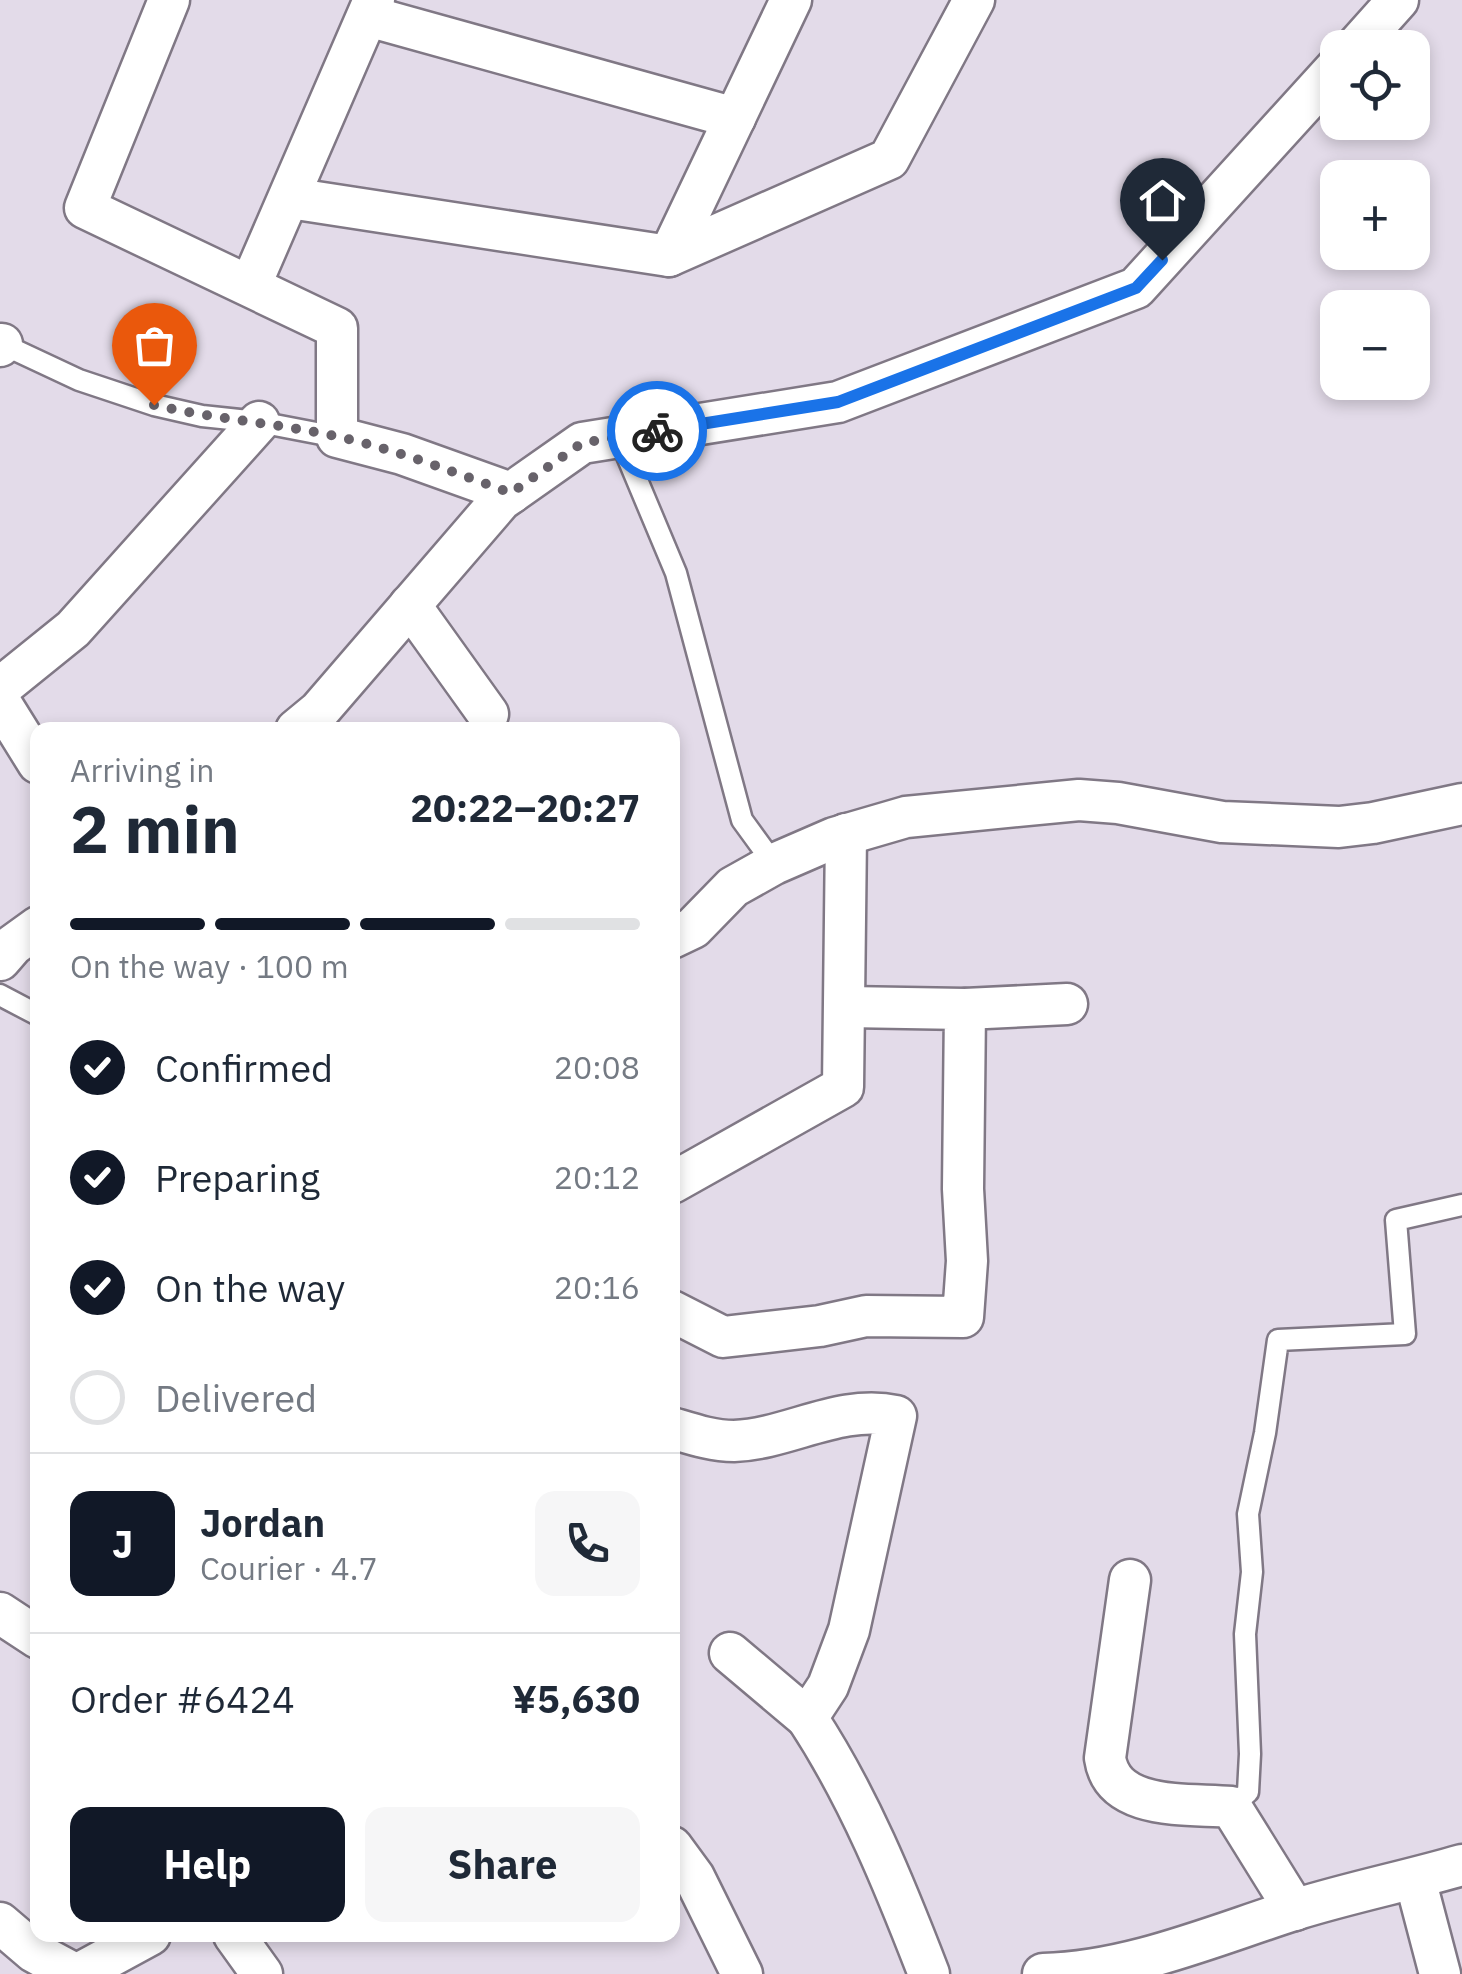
<!DOCTYPE html>
<meta charset="utf-8">
<style>
body{margin:0;font-family:"IBM Plex Sans",sans-serif;background:#f6f6f7;color:#1f2937;height:100vh;display:flex;flex-direction:column;font-size:38px;white-space:nowrap}
*{box-sizing:border-box;margin:0}
p{font-size:32px;color:#747a83}
.icon{flex:none;width:55px;height:55px;fill:none;stroke:currentColor;stroke-width:2;stroke-linecap:round;stroke-linejoin:round}
.map{position:relative;flex:1;overflow:hidden}
.drawer{position:absolute;left:30px;top:722px;width:650px;height:1220px;display:flex;flex-direction:column;background:#fff;border-radius:20px;box-shadow:0 5px 15px #0003}
.drawer>*{flex:none}
.tools{position:absolute;left:1320px;top:30px;display:grid;gap:20px}
.tools a{display:grid;place-items:center;width:110px;height:110px;border-radius:20px;background:#fff;box-shadow:0 5px 15px #0003;font-size:50px}
.pin{position:absolute;display:grid;place-items:center;width:85px;height:85px;color:#fff;margin:-102px -42px;border-radius:50% 50% 50% 0;rotate:-45deg;box-shadow:0 0 10px #0007}
.pin .icon{rotate:45deg}
.courier{position:absolute;display:grid;place-items:center;width:100px;height:100px;margin:-50px;border:8px solid #1a73e8;border-radius:50%;background:#fff;color:#222;box-shadow:0 2px 12px #0007}
.headline em{font-style:normal;font-weight:700}
.headline div{display:flex;flex-direction:column-reverse}
.headline{display:flex;align-items:center;justify-content:space-between;height:170px;padding:0 40px}
h1{font-size:65px;font-weight:700;line-height:75px}
.bar{display:grid;grid-template-columns:repeat(4,1fr);gap:15px 10px;align-content:center;height:120px;padding:0 40px}
.bar i{height:12px;border-radius:8px;background:#e0e1e3}
.bar .active{background:#111827}
.bar p{grid-column:span 4}
.line{display:flex;align-items:center;gap:25px;padding:0 40px;border-top:2px solid #e0e1e3}
.line div{flex:1}
.round{display:grid;place-items:center;flex:none;width:105px;height:105px;border-radius:20px;background:#f6f6f7}
ol{padding:0 40px;list-style:none}
li{display:flex;align-items:center;gap:30px;height:110px}
li p{margin-inline-start:auto}
li .icon{padding:10px;border-radius:50%;background:#111827;color:#fff;stroke-width:4}
li:last-child{color:#747a83}
li i{width:55px;height:55px;border:5px solid #e0e1e3;border-radius:50%}
.button{display:flex;gap:20px;margin-top:auto;padding:20px 40px}
.button a{flex:1;height:115px;border-radius:20px;background:#111827;color:#fff;font-size:40px;font-weight:700;line-height:115px;text-align:center}
.button a+a{background:#f6f6f7;color:#1f2937}
.map>svg:first-child{display:block}
.lines{fill:none;stroke-linecap:round;stroke-linejoin:round}
.service-casing{stroke:#807885;stroke-width:25}
.minor-casing{stroke:#807885;stroke-width:45}
.service{stroke:#fff;stroke-width:20}
.minor{stroke:#fff;stroke-width:40}
.done{stroke:#67626a;stroke-width:10;stroke-dasharray:0 18}
.route{stroke:#1a73e8;stroke-width:12}
</style>
<div class="map">
<svg width="1462" height="1974" viewBox="0 0 1462 1974">
<rect width="100%" height="100%" fill="#e3dbe9"/>
<g class="lines">
<defs>
<g id="service">
<path d="M0,343L79,380L154,405L202,416L259,422L337,437"/>
<path d="M619,437L676,573L742,820L774,864"/>
<path d="M0,995L38,1015"/>
<path d="M1231,1807L1248,1792L1250,1754L1245,1634L1252,1572L1248,1514L1265,1433L1278,1340L1405,1334L1396,1220L1462,1205"/>
</g>
<g id="minor">
<path d="M169,0L85,208L337,328V437L402,454L511,493"/>
<path d="M368,16L735,118"/>
<path d="M1355,48L1398,0"/>
<path d="M290,198L669,256L889,159L974,0"/>
<path d="M669,256L791,0"/>
<path d="M251,284L374,0"/>
<path d="M0,346L2,344"/>
<path d="M410,605L488,714"/>
<path d="M0,688L73,629L259,422"/>
<path d="M0,702L38,763"/>
<path d="M296,730L319,711L501,500L582,443L838,402L1136,288L1338,66"/>
<path d="M672,938L693,928L733,887L774,864L834,838L906,817L1079,800L1118,803L1222,822L1339,827L1373,823L1462,804"/>
<path d="M0,960L13,945L38,927"/>
<path d="M965,1009L1067,1004"/>
<path d="M672,1183L843,1087L846,834"/>
<path d="M672,1311L723,1337L820,1326L866,1316L963,1317L967,1261L963,1189L965,1009L847,1007"/>
<path d="M672,1428C692,1434 712,1441 734,1441C789,1439 839,1404 896,1416L849,1630L828,1686L807,1718C859,1797 895,1886 929,1974"/>
<path d="M1130,1580L1105,1758C1113,1812 1189,1803 1231,1807L1295,1910"/>
<path d="M0,1613L38,1638"/>
<path d="M730,1653L807,1718"/>
<path d="M672,1847L694,1877L742,1974"/>
<path d="M1415,1879L1440,1974"/>
<path d="M0,1923L34,1952L75,1974"/>
<path d="M234,1935L262,1974"/>
<path d="M78,1974L150,1935"/>
<path d="M1043,1974C1130,1972 1215,1935 1297,1909C1352,1892 1407,1881 1462,1865"/>
</g>
</defs>
<use href="#service" class="service-casing"/>
<use href="#minor" class="minor-casing"/>
<use href="#service" class="service"/>
<use href="#minor" class="minor"/>
</g>
<g class="lines">
<path class="done" d="M154,405C214,419 275,423 335,436C395,449 453,472 511,493L582,443L657,431"/>
<path class="route" d="M657,431L838,402L1136,288L1162,260"/>
</g>
</svg>
<div class="tools">
<a><svg class="icon" aria-label="locate" viewBox="0 0 24 24"><circle cx="12" cy="12" r="6"/><path d="M12 2v4M12 18v4M2 12h4M18 12h4"/></svg></a>
<a>+</a>
<a>−</a>
</div>
<div class="pin" style="left:154px;top:405px;background:#ea580c"><svg class="icon" aria-label="bag" viewBox="0 0 24 24"><path d="M5 8h14l-1 12H6zM9 8a3 3 0 0 1 6 0"/></svg></div>
<div class="pin" style="left:1162px;top:260px;background:#1f2937"><svg class="icon" aria-label="home" viewBox="0 0 24 24"><path d="M3 11l9-7 9 7M6 9v11h12V9"/></svg></div>
<div class="courier" style="left:657px;top:431px"><svg class="icon" aria-label="bike" viewBox="0 0 24 24"><circle cx="6" cy="16" r="4"/><circle cx="18" cy="16" r="4"/><path d="M6 16l4-8h5l3 8M10 8l3 8H6M13 5h3"/></svg></div>
<section class="drawer">
<div class="headline"><div><h1>2 min</h1><p>Arriving in</p></div><em>20:22–20:27</em></div>
<div class="bar"><i class="active"></i><i class="active"></i><i class="active"></i><i></i><p>On the way · 100 m</p></div>
<ol>
<li><svg class="icon" aria-label="check" viewBox="0 0 24 24"><path d="M5 12l5 5 9-10"/></svg>Confirmed<p>20:08</p></li>
<li><svg class="icon" aria-label="check" viewBox="0 0 24 24"><path d="M5 12l5 5 9-10"/></svg>Preparing<p>20:12</p></li>
<li><svg class="icon" aria-label="check" viewBox="0 0 24 24"><path d="M5 12l5 5 9-10"/></svg>On the way<p>20:16</p></li>
<li><i></i>Delivered</li>
</ol>
<div class="line" style="height:180px"><b class="round" style="background:#111827;color:#fff">J</b><div><b>Jordan</b><p>Courier · 4.7</p></div><a class="round"><svg class="icon" aria-label="phone" viewBox="0 0 24 24"><path d="M5 4h4l2 5-3 2q2 4 5 5l2-3 5 2v4C11 20 4 13 5 4z"/></svg></a></div>
<div class="line" style="height:130px"><div>Order #6424</div><b>¥5,630</b></div>
<div class="button"><a>Help</a><a>Share</a></div>
</section>
</div>
